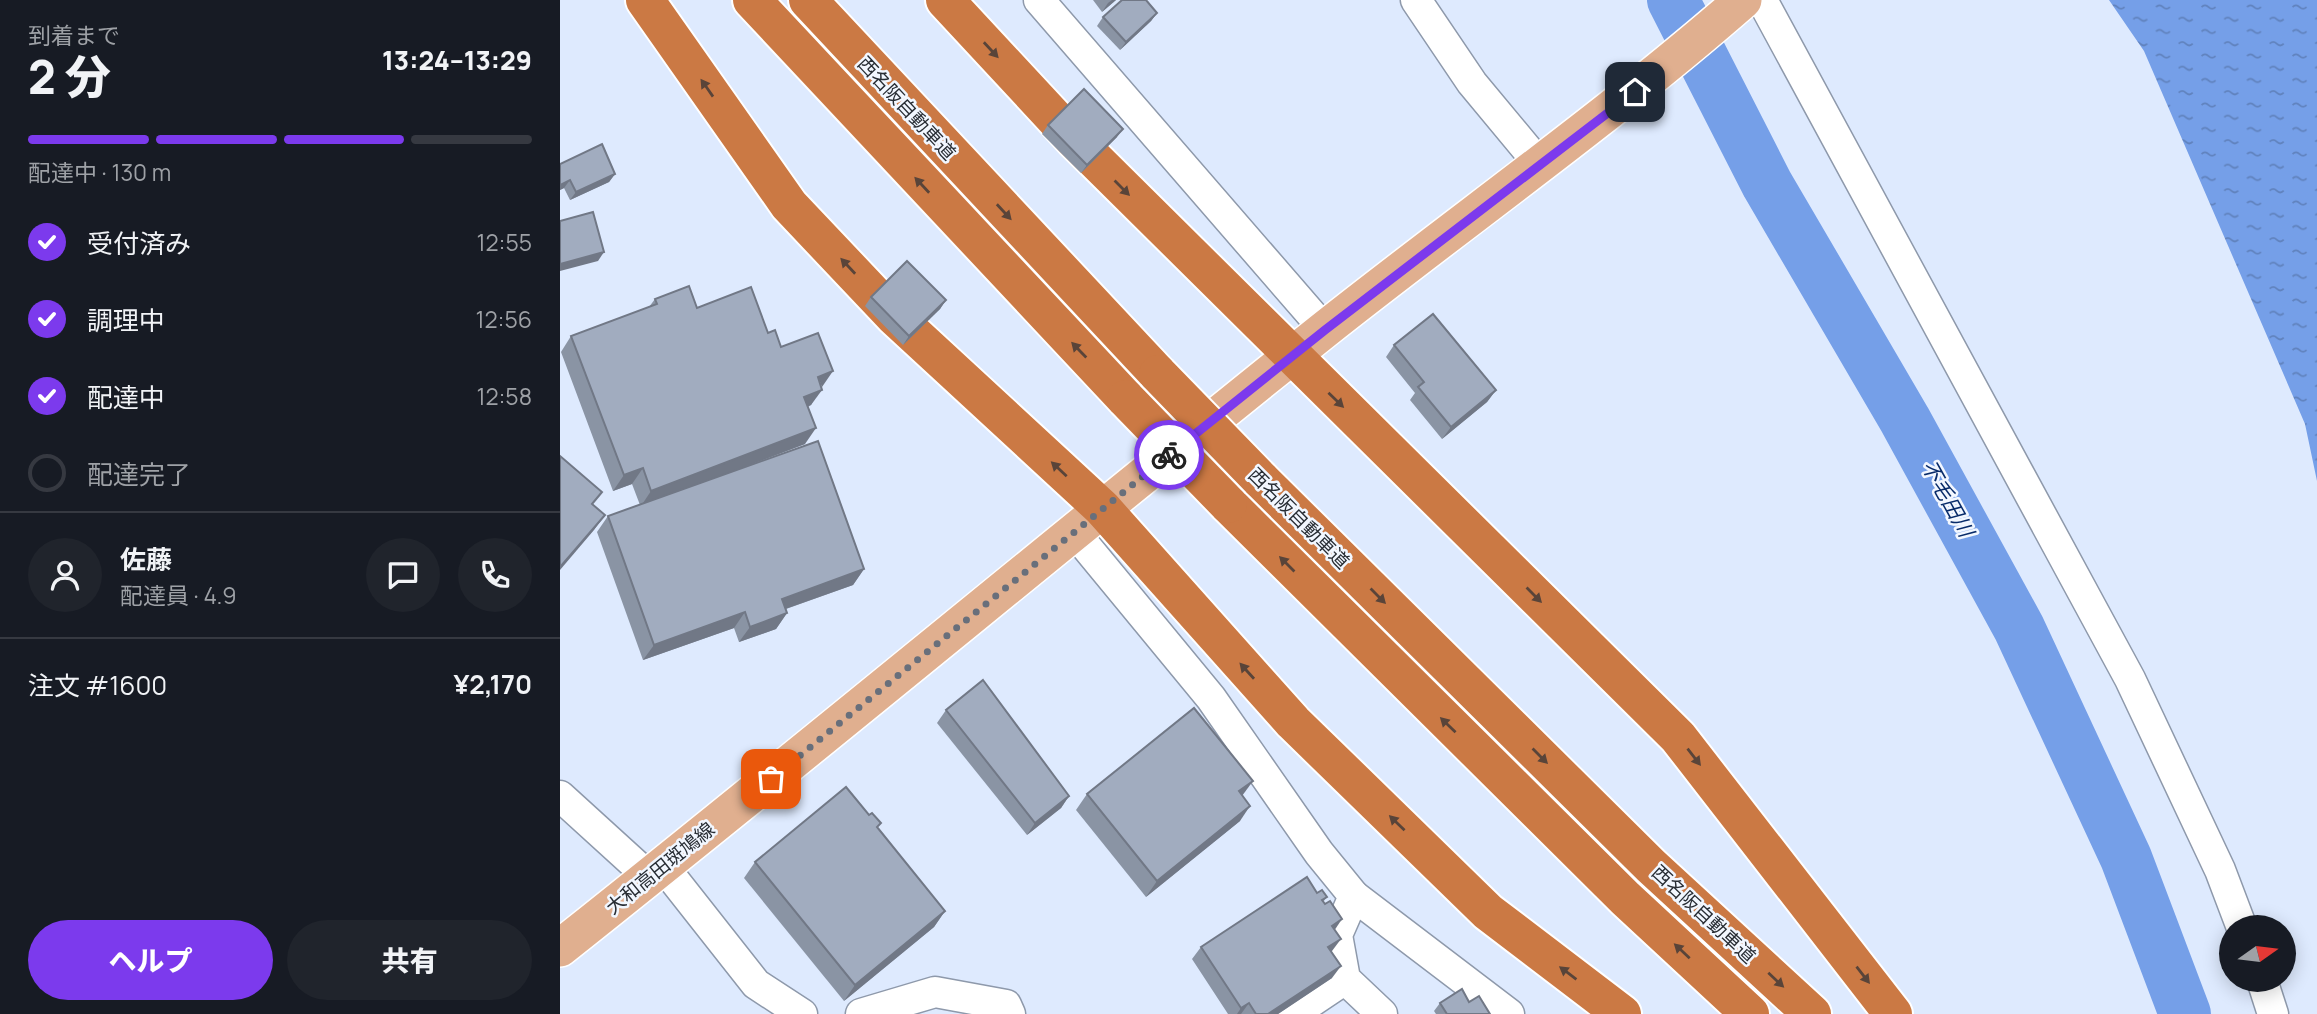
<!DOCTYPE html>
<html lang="ja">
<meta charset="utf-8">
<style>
body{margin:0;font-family:Manrope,"Noto Sans JP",sans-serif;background:#20242c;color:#f1f3f6;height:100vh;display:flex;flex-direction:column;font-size:26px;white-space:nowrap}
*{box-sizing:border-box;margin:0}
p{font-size:23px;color:#9ea1a6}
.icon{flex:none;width:38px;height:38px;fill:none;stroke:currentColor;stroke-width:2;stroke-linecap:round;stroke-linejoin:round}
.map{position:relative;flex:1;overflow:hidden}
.details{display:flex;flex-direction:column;background:#171b24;width:560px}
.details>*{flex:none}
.needle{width:46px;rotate:76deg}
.controls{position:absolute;left:1659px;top:915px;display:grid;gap:14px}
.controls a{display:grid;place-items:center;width:77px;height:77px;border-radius:50%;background:#171b24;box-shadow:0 4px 18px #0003;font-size:35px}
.pin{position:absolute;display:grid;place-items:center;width:60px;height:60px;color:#fff;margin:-30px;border-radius:14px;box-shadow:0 4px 10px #0006}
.courier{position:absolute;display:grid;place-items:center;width:70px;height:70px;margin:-35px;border:5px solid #7c3aed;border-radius:50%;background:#fff;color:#222;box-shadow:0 2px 9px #0007}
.head em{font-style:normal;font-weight:800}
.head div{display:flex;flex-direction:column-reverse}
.head{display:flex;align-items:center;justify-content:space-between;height:119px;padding:0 28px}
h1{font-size:46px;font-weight:800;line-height:52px}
.bar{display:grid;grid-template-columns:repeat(4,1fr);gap:10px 7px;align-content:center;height:84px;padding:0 28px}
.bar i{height:9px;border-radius:5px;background:#363941}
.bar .on{background:#7c3aed}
.bar p{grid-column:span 4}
.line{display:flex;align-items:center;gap:18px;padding:0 28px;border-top:2px solid #363941}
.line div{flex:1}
.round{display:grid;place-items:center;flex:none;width:74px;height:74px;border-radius:37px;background:#20242c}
ol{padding:0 28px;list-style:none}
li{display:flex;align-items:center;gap:21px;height:77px}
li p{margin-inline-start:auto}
li .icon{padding:7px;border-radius:50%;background:#7c3aed;color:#fff;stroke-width:4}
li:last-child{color:#9ea1a6}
li i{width:38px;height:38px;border:4px solid #363941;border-radius:50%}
.primary-button{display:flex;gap:14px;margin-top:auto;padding:14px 28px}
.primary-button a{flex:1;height:80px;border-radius:42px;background:#7c3aed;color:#fff;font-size:28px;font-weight:800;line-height:80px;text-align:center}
.primary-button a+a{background:#20242c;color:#f1f3f6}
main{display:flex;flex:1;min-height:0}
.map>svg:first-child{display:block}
.water{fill:url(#water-ripples)}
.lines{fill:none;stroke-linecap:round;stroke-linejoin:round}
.river{stroke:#759fe8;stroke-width:52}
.minor-casing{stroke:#8e99ab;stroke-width:33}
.major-casing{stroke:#fff;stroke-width:40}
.highway-casing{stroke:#fff;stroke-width:42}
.minor{stroke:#fff;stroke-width:30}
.major{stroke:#e0af8f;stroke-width:37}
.highway{stroke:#cb7944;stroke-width:38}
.highway-bridge-casing{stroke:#fff;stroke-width:42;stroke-linecap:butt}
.highway-bridge{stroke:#cb7944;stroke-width:38}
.wall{fill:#8a94a4}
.shaded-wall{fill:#717886}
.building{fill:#a1acbf;stroke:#717886;stroke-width:2}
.oneway{fill:#594439}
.done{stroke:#686f7b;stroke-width:7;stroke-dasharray:0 12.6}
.route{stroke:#7c3aed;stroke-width:9}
.labels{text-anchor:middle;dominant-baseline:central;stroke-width:5;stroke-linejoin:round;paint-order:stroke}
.street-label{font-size:19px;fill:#282d34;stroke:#f2f7ff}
.water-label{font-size:21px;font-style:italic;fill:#072b6a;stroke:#f2f7ff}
</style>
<main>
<section class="details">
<div class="head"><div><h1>2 分</h1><p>到着まで</p></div><em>13:24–13:29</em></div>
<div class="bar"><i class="on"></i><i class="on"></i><i class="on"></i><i></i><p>配達中 · 130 m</p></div>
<ol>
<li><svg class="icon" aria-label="check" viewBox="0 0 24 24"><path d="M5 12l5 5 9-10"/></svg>受付済み<p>12:55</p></li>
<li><svg class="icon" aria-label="check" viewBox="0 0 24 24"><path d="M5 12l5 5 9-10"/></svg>調理中<p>12:56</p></li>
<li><svg class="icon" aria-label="check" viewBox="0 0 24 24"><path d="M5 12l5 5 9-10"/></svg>配達中<p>12:58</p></li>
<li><i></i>配達完了</li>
</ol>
<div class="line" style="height:126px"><a class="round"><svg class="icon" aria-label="person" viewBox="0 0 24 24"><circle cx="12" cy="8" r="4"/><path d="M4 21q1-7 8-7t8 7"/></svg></a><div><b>佐藤</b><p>配達員 · 4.9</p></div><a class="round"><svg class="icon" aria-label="chat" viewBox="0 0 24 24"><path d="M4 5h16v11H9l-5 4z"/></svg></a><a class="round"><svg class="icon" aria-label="phone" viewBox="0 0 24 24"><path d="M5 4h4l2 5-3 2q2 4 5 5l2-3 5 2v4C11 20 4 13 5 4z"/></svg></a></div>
<div class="line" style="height:91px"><div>注文 #1600</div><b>¥2,170</b></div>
<div class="primary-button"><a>ヘルプ</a><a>共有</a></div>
</section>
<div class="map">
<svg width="1757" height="1014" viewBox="0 0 1757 1014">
<defs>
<pattern id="water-ripples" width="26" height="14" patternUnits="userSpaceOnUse" patternTransform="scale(1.75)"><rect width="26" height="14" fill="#759fe8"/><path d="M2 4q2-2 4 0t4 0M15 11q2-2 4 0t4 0" fill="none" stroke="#6082bd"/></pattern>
</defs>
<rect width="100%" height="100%" fill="#deeafe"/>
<path class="water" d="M1549,0H1757V481L1745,424L1584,51Z"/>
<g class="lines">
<path class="river" d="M1113,0L1207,184L1345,420L1459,628L1566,858L1625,1014"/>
<defs>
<g id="minor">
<path d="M479,0L765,330"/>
<path d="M856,0L912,83L981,166"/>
<path d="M1202,0L1570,679L1660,870L1682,928"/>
<path d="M515,533L651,698L759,853L794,896L777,935L785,979L822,1014"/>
<path d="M0,796L89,877"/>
<path d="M103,866L196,984L242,1014"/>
<path d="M794,896L949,1014"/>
<path d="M1702,980L1713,1014"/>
<path d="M301,1014L375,992L446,1005L450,1014"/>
<path d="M733,1014L785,979"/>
</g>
<path id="major" d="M0,948C257,744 509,534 764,330C904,219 1049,117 1183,0"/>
<g id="highway">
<path d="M85,0L229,205L334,316L542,508L733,722L928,912L1062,1014"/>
<path d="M192,0L566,399"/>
<path d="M248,0L598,374"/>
<path d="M385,0L514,139L1118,737L1333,1014"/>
<path d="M700,479L1091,866L1252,1014"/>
<path d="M668,504L1065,898L1190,1014"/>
</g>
</defs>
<use href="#minor" class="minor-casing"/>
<use href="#major" class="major-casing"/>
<use href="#highway" class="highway-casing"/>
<use href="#minor" class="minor"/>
<use href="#major" class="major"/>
<use href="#highway" class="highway"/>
<defs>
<g id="highway-bridge">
<path d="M598,374L700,479"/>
<path d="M566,399L668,504"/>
</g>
</defs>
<use href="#highway-bridge" class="highway-bridge-casing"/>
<use href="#highway-bridge" class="highway-bridge"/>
</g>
<g class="wall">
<path d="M533,0H556L542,12Z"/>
<path d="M597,13L591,21L560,50L537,26L543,17Z"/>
<path d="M488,125L557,137L521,173L482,134Z"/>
<path d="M0,164L55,174L49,182L10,200L4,188L0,190Z"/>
<path d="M311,297L386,300L380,309L343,345L305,306Z"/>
<path d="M95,299L137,308L208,333L261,387L251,405L248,407L245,444L156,478L304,569L293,585L226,609L227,613L216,629L179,642L174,628L83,660L37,532L48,516L80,505L72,484L53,491L1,352L11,336L89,307Z"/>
<path d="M834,345L936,390L927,402L882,439L850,400L855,393L826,357Z"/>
<path d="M386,710L509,796L501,808L467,835L377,723Z"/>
<path d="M527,794L682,795L680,821L586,897L516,810Z"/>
<path d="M318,828L385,911L374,927L284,1001L184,878L195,862Z"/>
<path d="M757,893L767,897L763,902L774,930L771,952L772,978L718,1014H668L632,959L641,947Z"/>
<path d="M909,1002L930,1014H876L874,1011L880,1003Z"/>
</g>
<g class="shaded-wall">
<path d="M552,0H556L542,12L548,3Z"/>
<path d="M597,13L591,21L560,50L566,42Z"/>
<path d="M563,129L557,137L521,173L527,165Z"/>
<path d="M55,174L49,182L10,200L16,192Z"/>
<path d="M10,180L4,188L0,190V185Z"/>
<path d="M44,252L38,261L0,271V264Z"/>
<path d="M386,300L380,309L343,345L349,336Z"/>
<path d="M273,371L262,387L258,377Z"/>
<path d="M262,390L251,405L233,412L244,397Z"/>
<path d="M936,390L927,402L882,439L891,427Z"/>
<path d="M256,428L245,444L81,506L91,491Z"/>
<path d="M83,468L72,484L53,491L64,475Z"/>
<path d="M45,515L34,530L0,570V567Z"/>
<path d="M304,569L293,585L211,614L222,599Z"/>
<path d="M185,612L174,628L83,660L94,645Z"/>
<path d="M227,613L216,629L179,642L190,627Z"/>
<path d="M693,781L682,796L679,791Z"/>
<path d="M509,796L501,808L467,835L475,823Z"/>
<path d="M690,806L680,821L586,897L597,881Z"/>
<path d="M385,911L374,927L284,1001L295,985Z"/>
<path d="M782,919L774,931L772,926Z"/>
<path d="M781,939L772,951L760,959L768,947Z"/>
<path d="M781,966L772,978L718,1014H708Z"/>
<path d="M689,1003L681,1014H677L681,1008Z"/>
</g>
<g class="building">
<path d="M562,0H586L597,13L566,42L543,17Z"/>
<path d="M524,89L563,129L527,165L488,125Z"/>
<path d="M42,144L55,174L16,192L10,180L0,185V164Z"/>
<path d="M33,212L44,252L0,264V221Z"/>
<path d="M347,261L386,300L349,336L311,297Z"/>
<path d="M129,286L137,308L191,287L208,333L215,330L221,347L258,333L273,371L258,377L262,390L244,397L256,428L91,491L83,468L64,475L11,336L97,304L95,299Z"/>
<path d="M873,314L936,390L891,427L858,387L864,382L834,345Z"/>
<path d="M258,441L304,569L222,599L227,613L190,627L185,612L94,645L48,516Z"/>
<path d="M0,456L42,492L32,504L45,515L0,567Z"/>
<path d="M423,680L509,796L475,823L386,710Z"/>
<path d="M634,708L693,781L679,791L690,806L597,881L527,794Z"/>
<path d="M286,787L309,815L312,813L321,823L317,827L385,911L295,985L195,862Z"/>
<path d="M747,877L757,893L762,890L767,897L762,900L765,904L770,901L782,919L772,926L781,939L768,947L781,966L708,1014H696L689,1003L681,1008L641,947Z"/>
<path d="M902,989L909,1002L919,996L930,1014H887L880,1003Z"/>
</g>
<defs><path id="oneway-solid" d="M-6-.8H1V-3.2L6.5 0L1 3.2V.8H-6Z" transform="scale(1.75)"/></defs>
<g class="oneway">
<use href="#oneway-solid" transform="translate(431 50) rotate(47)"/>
<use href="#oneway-solid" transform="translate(147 88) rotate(-125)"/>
<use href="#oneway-solid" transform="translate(362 185) rotate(-133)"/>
<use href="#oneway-solid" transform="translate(562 188) rotate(45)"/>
<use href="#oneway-solid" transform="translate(444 212) rotate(47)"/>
<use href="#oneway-solid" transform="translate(288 266) rotate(-133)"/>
<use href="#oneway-solid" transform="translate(519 350) rotate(-134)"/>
<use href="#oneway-solid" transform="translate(776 400) rotate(44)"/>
<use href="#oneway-solid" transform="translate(499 469) rotate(-137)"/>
<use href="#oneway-solid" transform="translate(727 564) rotate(-135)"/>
<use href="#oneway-solid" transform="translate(974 595) rotate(45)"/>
<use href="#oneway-solid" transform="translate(818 596) rotate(45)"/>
<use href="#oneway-solid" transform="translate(687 671) rotate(-132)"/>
<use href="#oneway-solid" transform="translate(888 725) rotate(-136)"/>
<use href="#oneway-solid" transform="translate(980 756) rotate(45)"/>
<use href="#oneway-solid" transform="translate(1134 757) rotate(52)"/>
<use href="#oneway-solid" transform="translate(837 823) rotate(-136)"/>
<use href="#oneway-solid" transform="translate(1122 951) rotate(-137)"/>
<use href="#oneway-solid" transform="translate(1008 973) rotate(-143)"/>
<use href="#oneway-solid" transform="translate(1303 975) rotate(52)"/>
<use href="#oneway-solid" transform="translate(1216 980) rotate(43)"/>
</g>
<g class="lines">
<path class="done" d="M211,779L609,455"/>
<path class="route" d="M609,455L765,330L1075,92"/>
</g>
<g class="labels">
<g class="street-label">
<text transform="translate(347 108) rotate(47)">西名阪自動車道</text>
<text transform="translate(739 518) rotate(45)">西名阪自動車道</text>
<text transform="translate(100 868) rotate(-39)">大和高田斑鳩線</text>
<text transform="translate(1144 914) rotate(43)">西名阪自動車道</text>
</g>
<g class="water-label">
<text transform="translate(1388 498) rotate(61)">不毛田川</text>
</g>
</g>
</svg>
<div class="controls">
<a><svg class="needle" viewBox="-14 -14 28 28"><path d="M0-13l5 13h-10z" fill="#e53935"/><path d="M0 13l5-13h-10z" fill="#9ea1a6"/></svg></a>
</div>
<div class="pin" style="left:211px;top:779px;background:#ea580c"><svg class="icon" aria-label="bag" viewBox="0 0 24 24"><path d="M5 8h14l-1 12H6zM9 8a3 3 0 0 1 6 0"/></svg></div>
<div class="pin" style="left:1075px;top:92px;background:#1f2937"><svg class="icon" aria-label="home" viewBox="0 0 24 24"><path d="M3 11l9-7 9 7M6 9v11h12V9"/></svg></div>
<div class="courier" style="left:609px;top:455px"><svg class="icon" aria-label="bike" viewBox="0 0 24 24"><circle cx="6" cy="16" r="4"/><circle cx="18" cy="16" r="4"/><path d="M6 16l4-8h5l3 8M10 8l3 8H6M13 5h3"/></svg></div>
</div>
</main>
